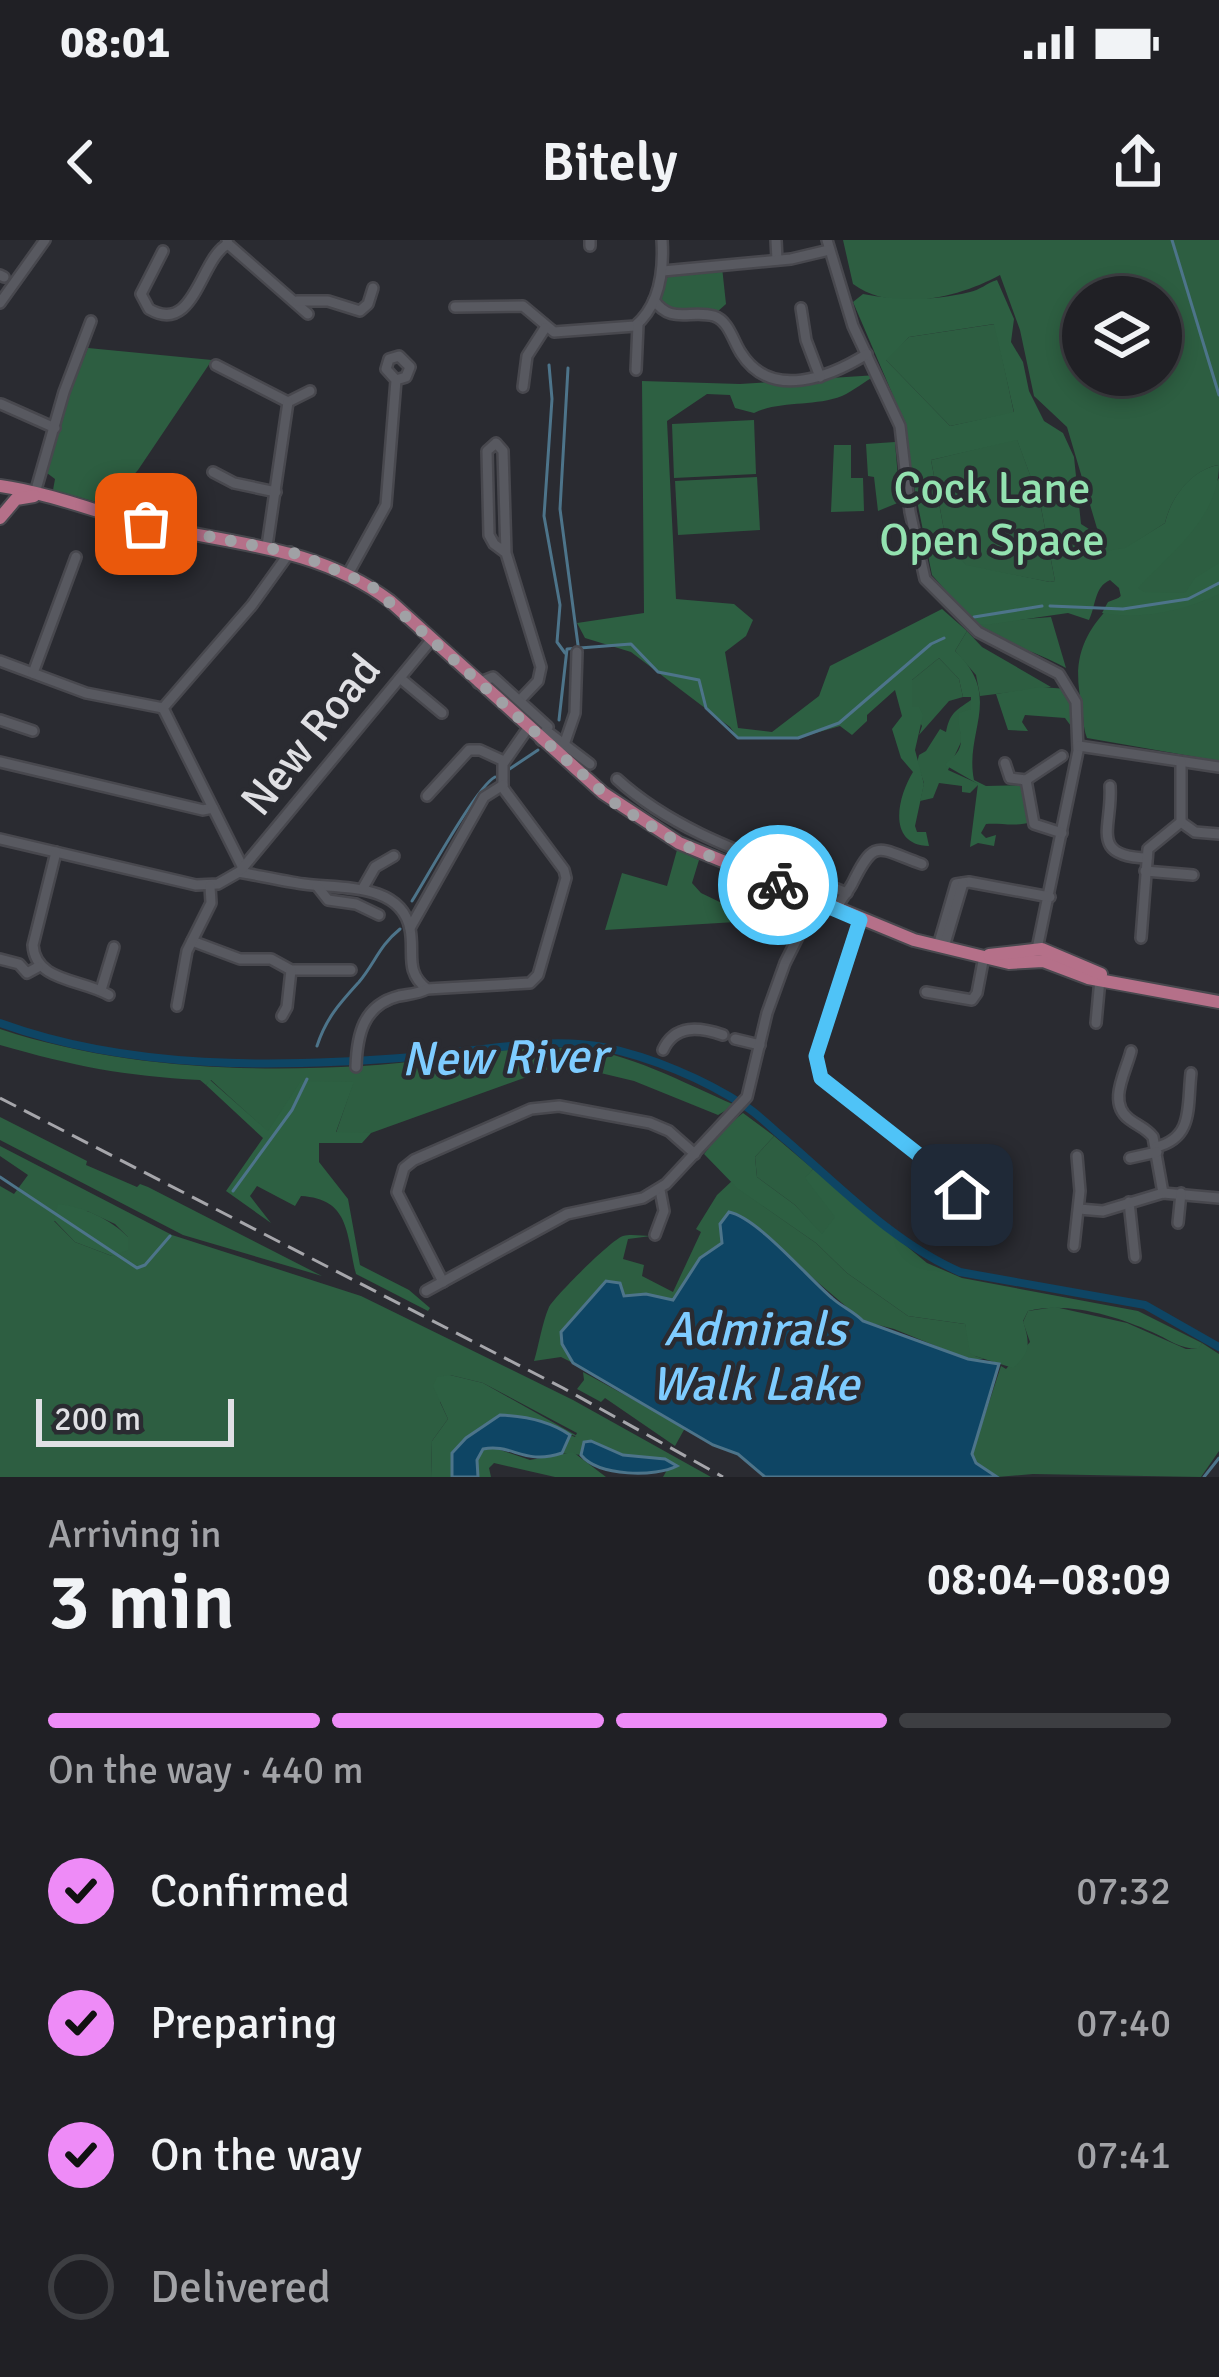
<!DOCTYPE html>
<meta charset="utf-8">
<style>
body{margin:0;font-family:Signika,sans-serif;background:#28282d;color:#f1f3f6;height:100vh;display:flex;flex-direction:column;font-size:45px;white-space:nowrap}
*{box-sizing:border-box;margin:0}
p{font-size:39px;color:#a2a3a7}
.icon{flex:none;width:66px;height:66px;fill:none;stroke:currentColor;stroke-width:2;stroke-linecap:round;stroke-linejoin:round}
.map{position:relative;height:1237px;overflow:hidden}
.sheet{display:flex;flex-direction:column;background:#202025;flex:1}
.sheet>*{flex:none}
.controls{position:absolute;left:1062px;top:36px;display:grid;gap:24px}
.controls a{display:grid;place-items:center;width:120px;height:120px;border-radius:50%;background:#202025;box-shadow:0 6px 18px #0003,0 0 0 3px #3d3e42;font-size:60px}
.scale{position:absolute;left:36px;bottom:30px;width:198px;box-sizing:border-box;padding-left:12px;border:6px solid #e0e0e4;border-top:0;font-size:33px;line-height:42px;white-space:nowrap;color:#e0e0e4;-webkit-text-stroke:9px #2a2b31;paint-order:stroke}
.pin{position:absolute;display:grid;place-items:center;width:102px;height:102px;color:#fff;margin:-51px;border-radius:24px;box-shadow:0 6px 18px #0006}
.courier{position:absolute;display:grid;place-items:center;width:120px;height:120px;margin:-60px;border:9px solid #4fc3f7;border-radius:50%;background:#fff;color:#222;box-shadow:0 3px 15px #0007}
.head em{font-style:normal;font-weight:600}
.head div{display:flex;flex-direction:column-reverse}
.head{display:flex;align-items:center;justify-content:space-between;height:204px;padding:0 48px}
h1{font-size:78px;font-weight:600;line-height:90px}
.bar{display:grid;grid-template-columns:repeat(4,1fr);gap:18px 12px;align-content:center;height:144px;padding:0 48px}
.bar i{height:15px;border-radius:9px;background:#3d3e42}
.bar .current{background:#ee8bf7}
.bar p{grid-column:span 4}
ol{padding:0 48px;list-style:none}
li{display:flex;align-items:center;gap:36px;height:132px}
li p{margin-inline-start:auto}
li .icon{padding:12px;border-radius:50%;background:#ee8bf7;color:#111;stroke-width:4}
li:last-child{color:#a2a3a7}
li i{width:66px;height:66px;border:6px solid #3d3e42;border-radius:50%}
.status{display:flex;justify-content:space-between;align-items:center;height:84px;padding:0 60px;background:#202025;direction:ltr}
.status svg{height:33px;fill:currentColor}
header{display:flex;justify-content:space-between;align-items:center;height:156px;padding:0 48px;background:#202025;font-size:54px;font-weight:600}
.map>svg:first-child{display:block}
.green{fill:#2d5e41;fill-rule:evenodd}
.forest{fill:#2d6042;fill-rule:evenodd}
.water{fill:#0e4564;stroke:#4d748a;stroke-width:3}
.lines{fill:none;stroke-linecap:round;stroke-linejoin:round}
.stream{stroke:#4d748a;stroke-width:3}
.canal{stroke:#0e4564;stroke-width:8}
.minor-casing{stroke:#48484e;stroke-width:14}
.major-casing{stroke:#48484e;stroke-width:16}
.minor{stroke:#585960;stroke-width:9}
.major{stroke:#b57089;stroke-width:12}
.rail{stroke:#a6a6ab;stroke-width:3;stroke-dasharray:18 9;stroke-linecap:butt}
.done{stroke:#a0a1a5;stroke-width:12;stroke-dasharray:0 21.6}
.route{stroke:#4fc3f7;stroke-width:15}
.labels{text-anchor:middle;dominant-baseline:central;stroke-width:9;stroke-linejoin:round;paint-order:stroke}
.park-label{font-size:45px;fill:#93e2b0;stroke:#2a2b31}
.street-label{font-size:45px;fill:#e0e0e4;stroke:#2a2b31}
.water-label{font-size:48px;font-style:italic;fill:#7eccff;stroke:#2a2b31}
</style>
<div class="status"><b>08:01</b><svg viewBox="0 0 49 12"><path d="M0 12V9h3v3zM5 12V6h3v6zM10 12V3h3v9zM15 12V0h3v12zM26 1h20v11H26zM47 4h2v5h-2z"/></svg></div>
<header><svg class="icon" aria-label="back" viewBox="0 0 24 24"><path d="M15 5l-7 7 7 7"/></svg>Bitely<svg class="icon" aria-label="share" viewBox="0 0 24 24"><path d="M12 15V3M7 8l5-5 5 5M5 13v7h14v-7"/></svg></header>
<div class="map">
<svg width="1219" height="1237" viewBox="0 0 1219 1237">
<rect width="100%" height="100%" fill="#2a2b31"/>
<g class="green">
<path d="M843,0H1219V225C1193,229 1171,257 1165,283L1125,309L1104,312L1067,187L1034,156L1020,90L1000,35C960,57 894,74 853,44ZM1083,57H1161V135H1083Z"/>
<path d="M722,27L726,64L717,72H677L658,60L664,41L670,35Z"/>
<path d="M995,84L1014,173L950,186L885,119L909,97Z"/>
<path d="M88,108L212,120L138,230L107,265L53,250L55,239L47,233L68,156Z"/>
<path d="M754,180L756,234L674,238L672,184Z"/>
<path d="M1017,199L1040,262L1055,341L1050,342L966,326L946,301L931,220Z"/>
<path d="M895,202L900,262L878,271L874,237L868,236L866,204Z"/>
<path d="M834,205H851V238H863L864,271L831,272Z"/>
<path d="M757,237L760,290L678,295L675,241Z"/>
<path d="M1219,238V521L1087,498C1082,485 1084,473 1081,461C1064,381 1128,359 1170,308C1188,286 1203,261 1219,238Z"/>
<path d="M1051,377L1066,428C1036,411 1003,404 974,383Z"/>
<path d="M967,391L982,407L1051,447L980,456L976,435L955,411Z"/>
<path d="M939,418L959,439L963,457L949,461L919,495L922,486L912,468V440Z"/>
<path d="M971,460V469L960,488L962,500L948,530L979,544L970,553L962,552V546L939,543L933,558L920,561L924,543L917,523L919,515L926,511L940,489L946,492C950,473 955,471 971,460Z"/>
<path d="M677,610L699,620L692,643L701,653L726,665L738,638L806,665L801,678L605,690L622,633L667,646Z"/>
<path d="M0,789C116,827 240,833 362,826C431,822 502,805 571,808C626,810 685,844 735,865L718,875L634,841L563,824L371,893H336L353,843L268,892L211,840L206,845L200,840C124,836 73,826 0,805Z"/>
<path d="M0,877L87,921L86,925L137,947L140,944L148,947L322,1036L183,995L0,900Z"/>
<path d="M774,896L813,929L806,938L836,977L822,995L795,965L757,937L755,917Z"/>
<path d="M0,906L172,995L361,1056L573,1160L711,1237H663L671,1223L665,1219L623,1215L591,1201L584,1202L581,1215L562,1213L570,1195L575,1197L577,1193L483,1143L450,1135L440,1162L448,1179L432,1201L431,1237H0V946L14,954L28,935L0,916ZM87,971L115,984L128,997L112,1016L75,1002L54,981Z"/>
<path d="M733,940L739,949L816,1003L847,1033L908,1076L965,1084L975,1116L984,1119H968L894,1089L863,1081L738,974L722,996V1003L700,1018L673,1060L629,1058L624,1056L622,1046L600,1047L562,1104L573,1123L561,1117L534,1121C539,1105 542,1083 549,1067C555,1056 612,999 623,996C631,994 642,996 651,996L628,999L623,1019L644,1025L642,1036L673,1052L701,992L696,989L717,955Z"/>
<path d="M1055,1067L1127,1083L1186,1109H1197L1202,1103L1219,1114V1211L1201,1237L1033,1234L997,1237L976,1223L972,1214L1001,1126L1006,1129L1030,1102L1023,1082L1028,1071Z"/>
<path d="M583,1132L685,1188L675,1206L605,1158L601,1162L577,1149L584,1140Z"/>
</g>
<g class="forest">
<path d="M997,40L1014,79L1011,102L1023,122L1029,151L1044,181L1063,193L1074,217L1081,284L1092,291L1100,312L1125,308L1165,283C1171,257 1192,229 1219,225C1219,277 1171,313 1138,348L1144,352L1185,353L1195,338L1219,323V354C1184,371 1141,380 1102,373L1108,362L1121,357L1119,348L1110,340C1094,347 1096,366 1089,380L1068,373L985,385L974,383L932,335L898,167L853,62L863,54C901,61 933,61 970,52C980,50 987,43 997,40ZM994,84L1014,172L950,186L886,120L909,97ZM1017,200L1040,262L1055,341L1050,342L966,325L946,301L931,220Z"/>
<path d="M877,135C865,141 853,151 842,156C814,167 781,160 754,173L735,168L730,155L707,154L667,181L676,359L734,364L753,380L746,396L725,412L738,488L772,492L819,456L830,426L942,369L967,391L955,411C1004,457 964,491 974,540L986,546L1024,545L1032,582C1016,587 1002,583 986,584L981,593L986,598L996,595L994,606L978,603L970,607L978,544L945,525C948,521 953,518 956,514C967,501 956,487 959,473L971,469V457H963L959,439L939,418L912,440V467H919L923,475L915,510L924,544L915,586L917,592H926L929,606C887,605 897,558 913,532L901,518L892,489L902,476L895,450L867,475V481L852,495L840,486L798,498H738L730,487L631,412L585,398L577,383L644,373L642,141L740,144Z"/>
<path d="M1041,447L1067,449L1074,464V519L1071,486L1065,478L1025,475L1022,482L1028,491L1008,490L996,454Z"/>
<path d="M210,840L268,891L301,841L354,842L336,892L371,893L362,903H319V922L348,959L360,1025L409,1050L430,1068L428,1071L356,1034C346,993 350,959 301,956L295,966L257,946L250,956L271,983L226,951L263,898L206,845Z"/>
<path d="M743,873L774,896L755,917L757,937L795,965L822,994L835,977L805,938L813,929L927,1023L962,1038L1138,1071L1202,1103L1198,1109C1180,1109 1168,1099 1152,1092C1116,1076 1067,1061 1028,1071L1023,1081C1030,1103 1031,1112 1013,1128L975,1116L970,1113L965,1084L908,1076L847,1033L816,1003L738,949L704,914L724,888Z"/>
<path d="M58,964C84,967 110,979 128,997V1010L112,1016L75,1002L54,980Z"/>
<path d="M450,1135L483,1143L579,1197C535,1185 513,1158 470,1195C455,1207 449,1218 452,1237H431L432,1201L448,1179L433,1146L437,1137Z"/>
<path d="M492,1207L530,1220L573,1212L606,1237H555L494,1223L489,1228L491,1237H478L477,1220L483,1210Z"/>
</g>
<g class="water">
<path d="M729,972C758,978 807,1037 832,1058C842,1067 853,1071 863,1081L968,1119L999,1124L972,1214L976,1223L997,1237H765L738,1214L713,1205L573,1123L562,1104L561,1092L606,1041L620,1043L624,1056L646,1054L673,1060L700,1018L722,1003L720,984Z"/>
<path d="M500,1175C525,1176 550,1181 570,1195L562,1213C524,1226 512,1203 483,1209L477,1220L478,1237H452V1213L466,1198Z"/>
<path d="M591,1201L623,1215L665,1219L677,1226C656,1237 599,1237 581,1215L584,1202Z"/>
</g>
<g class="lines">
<g class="stream">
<path d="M1172,0L1219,155"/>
<path d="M549,125L552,159L544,276L560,365L557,402L565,413"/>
<path d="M568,128L560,269L578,405"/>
<path d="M1050,366L1123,369L1188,359L1219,343"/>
<path d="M974,377L1042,366"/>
<path d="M559,480L567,409L631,404L658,432L699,440L706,468L738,498H798L839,483L931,404L944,398"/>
<path d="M508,530L538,510"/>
<path d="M412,661C427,637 477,546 495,537"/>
<path d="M317,806C326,778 340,763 359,742C375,723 379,706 400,689"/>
<path d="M0,937L137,1028L145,1025L170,996"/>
<path d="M233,951L292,870L307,839"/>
<path d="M1204,1237L1219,1218"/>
</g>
<path class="canal" d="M0,783C129,830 277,828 413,817C470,812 547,796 603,807C651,817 704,839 745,866C760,875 773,890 787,901C841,948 894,1003 960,1032L1145,1065L1219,1107"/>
<defs>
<g id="minor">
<path d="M776,0L777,20"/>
<path d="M827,0L853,86L900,186L910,272L925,339L978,392L1059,434L1076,462L1078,511L1037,709"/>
<path d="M228,4L308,74"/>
<path d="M590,6V0"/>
<path d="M163,11L141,54L149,69C195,96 200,18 228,4L227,0"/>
<path d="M663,31L791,19L829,10"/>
<path d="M0,35L4,37"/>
<path d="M654,60C671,85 691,69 714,76C729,81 733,101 741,113C771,161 830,137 867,114"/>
<path d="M297,61H328L360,71L368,64L373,48"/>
<path d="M0,63L45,0"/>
<path d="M455,67L523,66L554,92L635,86C660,65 664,31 662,0"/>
<path d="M801,68L806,100L820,137"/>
<path d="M216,125L288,162"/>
<path d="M636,130L638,85"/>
<path d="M523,147L527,116L545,88"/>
<path d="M288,162L310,151"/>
<path d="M1,164L55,188"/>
<path d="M213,232L234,243L276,252"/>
<path d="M35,253L64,152L91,81"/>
<path d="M267,306L288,162"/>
<path d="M506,313L503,211L496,203L487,211L489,295L494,304L506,313L541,427L538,441L520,460"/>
<path d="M348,334L386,265L396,140L386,129L389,119L399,116L410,127L406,137L396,140"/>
<path d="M0,421L86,453L163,468"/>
<path d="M33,433L76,317"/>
<path d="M400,438L442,473"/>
<path d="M478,443L493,437L548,487L541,500"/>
<path d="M0,480L33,491"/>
<path d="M548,492L590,524"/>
<path d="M565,502L575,473L577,412"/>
<path d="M1079,506L1219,527"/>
<path d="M0,522L203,570L213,568"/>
<path d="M1005,523L1010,538L1026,540"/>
<path d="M617,539C680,597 769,621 847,653"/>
<path d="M1110,546C1113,587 1088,616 1147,618"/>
<path d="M427,556L469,510H480L504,521"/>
<path d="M1181,582L1195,592L1219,594"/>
<path d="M1062,593L1034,584L1026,540L1062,516"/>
<path d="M0,599L196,645L218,644L239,632C261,636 283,641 304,644C338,649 401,642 410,689C415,713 404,731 427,749L530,743L538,735L566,638L564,630L503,548V524L528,488"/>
<path d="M56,612L33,705C35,742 82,739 109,755"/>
<path d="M243,628L163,468L252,365L290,312"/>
<path d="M241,630L432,399"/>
<path d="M1145,631L1193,635"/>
<path d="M317,646L328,660L356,664L379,675"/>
<path d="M363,648L375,627L394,616"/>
<path d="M836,670C840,660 847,653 852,644C875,597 877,608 922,624"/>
<path d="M860,680L816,816L821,838L957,945L962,955L974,956L970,943L957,945"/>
<path d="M410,688L484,557L503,545"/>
<path d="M1141,698L1148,609L1181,582V522"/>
<path d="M192,701L240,719H271L291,730H351"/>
<path d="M938,706L956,644L969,642L1050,657"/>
<path d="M944,707L963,643"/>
<path d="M0,719L19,724L27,733L38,727"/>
<path d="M101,750L114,707"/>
<path d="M926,752L972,760L977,753L984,716"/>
<path d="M177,766L187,711L211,663L210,646"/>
<path d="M282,776L287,767L291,730"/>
<path d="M1096,783L1100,739"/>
<path d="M735,799L760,805"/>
<path d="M663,810C675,784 699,787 723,795"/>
<path d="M1131,811C1126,832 1107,862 1129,879C1138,886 1146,888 1153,897L1163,953"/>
<path d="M356,827C357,795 363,765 399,756C410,754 418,754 427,749"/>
<path d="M1156,907C1194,898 1187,866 1191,833"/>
<path d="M1130,918L1157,912"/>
<path d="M1129,962L1135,1017"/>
<path d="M1079,969L1103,971L1163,953L1219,958"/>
<path d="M1178,983L1181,953"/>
<path d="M655,995L664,971L660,950"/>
<path d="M1074,1006L1080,951L1077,916"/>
<path d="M443,1042L397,952L404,928L414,920L531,869L559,866L650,883L669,891L695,914"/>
<path d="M426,1051L567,974L643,958L666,944L747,857L767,773L785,723L816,661"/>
</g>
<g id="major">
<path d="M0,246C49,253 96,272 144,284C230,304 317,306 390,361L603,553L679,603L914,700L1009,723L1043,721L1088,738L1219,762"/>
<path d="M0,278L16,259L34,256"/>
<path d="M989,715L1042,709L1101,734"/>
</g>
</defs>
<use href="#minor" class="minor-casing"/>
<use href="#major" class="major-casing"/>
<use href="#minor" class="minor"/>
<use href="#major" class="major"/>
<path class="rail" d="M0,858L563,1148L723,1237"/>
</g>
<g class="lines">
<path class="done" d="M146,284L298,314L370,345L617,565L679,603L778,645"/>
<path class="route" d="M778,645L860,680L816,816L821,838L957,945L962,955"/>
</g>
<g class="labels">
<g class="park-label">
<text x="992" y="248">Cock Lane<tspan x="992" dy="52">Open Space</tspan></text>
</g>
<g class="street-label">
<text transform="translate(311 495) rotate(-51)">New Road</text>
</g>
<g class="water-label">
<text transform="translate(504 818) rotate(-1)">New River</text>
<text x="755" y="1089">Admirals<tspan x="755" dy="55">Walk Lake</tspan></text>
</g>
</g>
</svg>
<div class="controls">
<a><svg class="icon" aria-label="layers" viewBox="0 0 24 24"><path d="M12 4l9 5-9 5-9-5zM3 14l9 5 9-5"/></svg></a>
</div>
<div class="scale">200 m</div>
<div class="pin" style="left:146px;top:284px;background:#ea580c"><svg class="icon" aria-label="bag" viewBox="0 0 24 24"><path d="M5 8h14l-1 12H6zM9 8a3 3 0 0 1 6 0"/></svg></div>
<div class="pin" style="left:962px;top:955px;background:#1f2937"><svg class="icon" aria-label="home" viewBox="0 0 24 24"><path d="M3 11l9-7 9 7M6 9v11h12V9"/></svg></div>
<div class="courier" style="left:778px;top:645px"><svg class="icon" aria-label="bike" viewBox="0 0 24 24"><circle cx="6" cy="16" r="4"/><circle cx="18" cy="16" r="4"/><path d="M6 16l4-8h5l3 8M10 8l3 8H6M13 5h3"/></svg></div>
</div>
<section class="sheet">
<div class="head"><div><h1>3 min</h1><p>Arriving in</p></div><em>08:04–08:09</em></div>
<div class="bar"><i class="current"></i><i class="current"></i><i class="current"></i><i></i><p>On the way · 440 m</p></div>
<ol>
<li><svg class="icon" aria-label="check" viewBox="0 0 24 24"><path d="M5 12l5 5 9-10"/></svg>Confirmed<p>07:32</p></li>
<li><svg class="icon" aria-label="check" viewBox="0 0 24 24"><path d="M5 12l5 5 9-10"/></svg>Preparing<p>07:40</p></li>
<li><svg class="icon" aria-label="check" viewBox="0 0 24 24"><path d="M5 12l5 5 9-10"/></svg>On the way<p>07:41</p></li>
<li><i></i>Delivered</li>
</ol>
</section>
